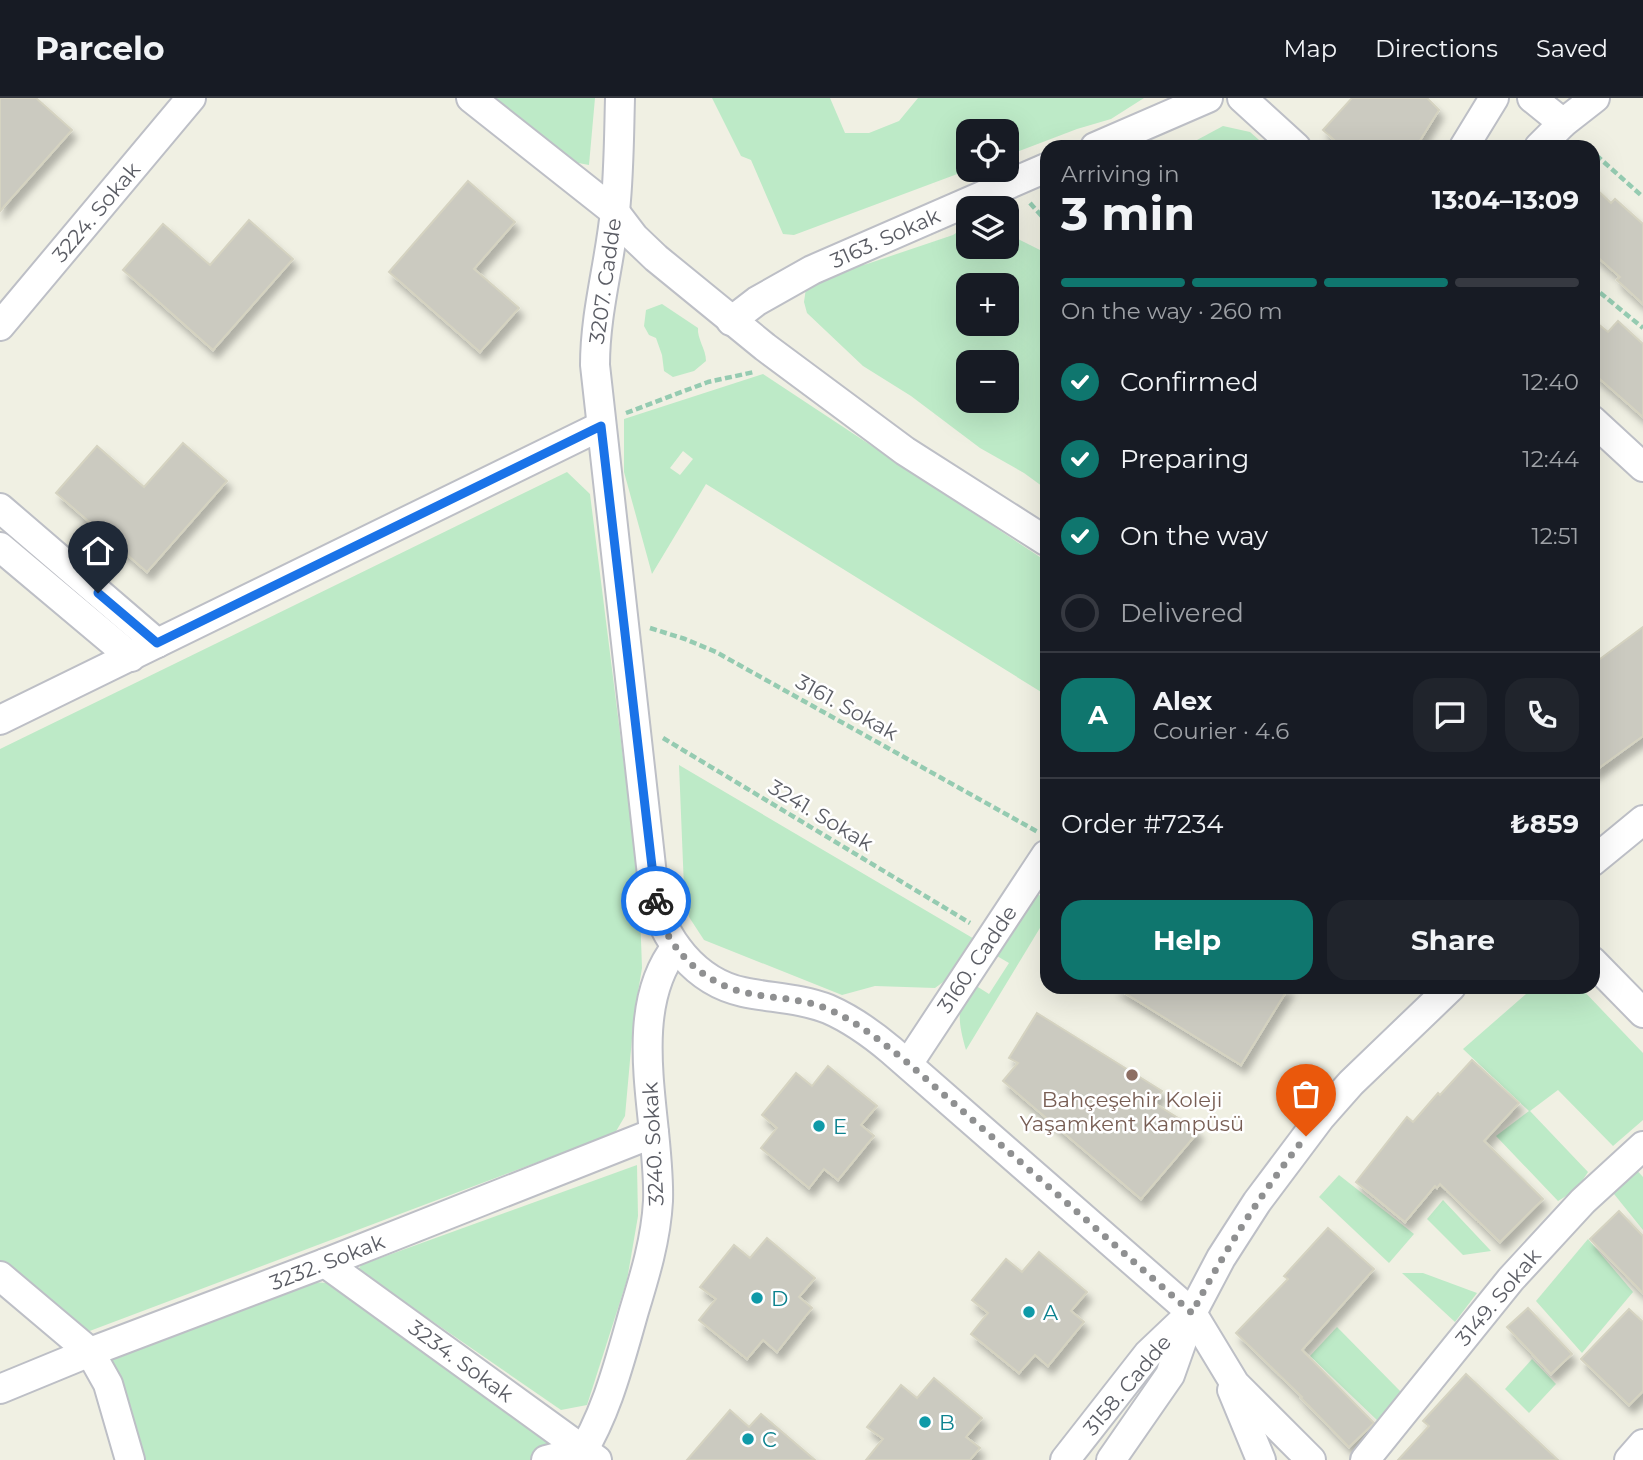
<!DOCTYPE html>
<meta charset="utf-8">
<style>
body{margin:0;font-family:Montserrat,sans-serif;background:#20242c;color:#f1f3f6;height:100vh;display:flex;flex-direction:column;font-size:26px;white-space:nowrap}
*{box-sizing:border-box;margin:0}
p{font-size:23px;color:#9ea1a6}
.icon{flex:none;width:38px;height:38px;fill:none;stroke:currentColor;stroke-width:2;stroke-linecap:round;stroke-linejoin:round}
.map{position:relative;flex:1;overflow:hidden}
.drawer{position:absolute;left:1040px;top:42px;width:560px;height:854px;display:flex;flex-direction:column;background:#171b24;border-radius:21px;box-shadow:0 7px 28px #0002}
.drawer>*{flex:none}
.fabs{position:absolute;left:956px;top:21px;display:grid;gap:14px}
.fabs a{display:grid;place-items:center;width:63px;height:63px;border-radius:14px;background:#171b24;box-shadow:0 7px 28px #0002;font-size:35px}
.pin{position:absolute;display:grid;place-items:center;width:60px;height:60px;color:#fff;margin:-72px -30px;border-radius:50% 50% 50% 0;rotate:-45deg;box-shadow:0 0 7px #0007}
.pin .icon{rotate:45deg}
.courier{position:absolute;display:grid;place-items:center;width:70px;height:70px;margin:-35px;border:5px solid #1a73e8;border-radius:50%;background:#fff;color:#222;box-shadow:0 2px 9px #0007}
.head em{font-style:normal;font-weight:700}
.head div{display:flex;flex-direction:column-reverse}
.head{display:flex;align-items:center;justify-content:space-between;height:119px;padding:0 21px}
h1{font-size:46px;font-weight:700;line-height:52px}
.bar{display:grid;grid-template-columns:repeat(4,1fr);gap:10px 7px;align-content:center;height:84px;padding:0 21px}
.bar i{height:9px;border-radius:5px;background:#363941}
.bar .current{background:#0f766e}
.bar p{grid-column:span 4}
.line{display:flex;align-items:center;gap:18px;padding:0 21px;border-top:2px solid #363941}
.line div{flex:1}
.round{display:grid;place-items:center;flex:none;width:74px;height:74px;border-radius:21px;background:#20242c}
ol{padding:0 21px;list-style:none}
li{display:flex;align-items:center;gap:21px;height:77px}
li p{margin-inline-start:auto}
li .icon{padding:7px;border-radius:50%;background:#0f766e;color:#fff;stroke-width:4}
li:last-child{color:#9ea1a6}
li i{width:38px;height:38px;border:4px solid #363941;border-radius:50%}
.button{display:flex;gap:14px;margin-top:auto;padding:14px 21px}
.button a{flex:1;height:80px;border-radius:21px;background:#0f766e;color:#fff;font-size:28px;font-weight:700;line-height:80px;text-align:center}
.button a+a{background:#20242c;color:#f1f3f6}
header{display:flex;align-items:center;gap:42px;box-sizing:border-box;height:98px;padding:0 35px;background:#171b24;border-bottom:2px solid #363941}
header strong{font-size:33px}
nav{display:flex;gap:38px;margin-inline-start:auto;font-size:24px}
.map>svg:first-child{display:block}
.green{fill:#bdeac7;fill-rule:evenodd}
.building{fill:#cbcac0;stroke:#d5d3c1;stroke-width:2;filter:url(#shadow)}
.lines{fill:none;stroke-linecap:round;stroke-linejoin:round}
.minor-casing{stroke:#bdbfc6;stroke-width:32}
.path{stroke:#95cbb1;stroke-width:4.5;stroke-dasharray:7 3.5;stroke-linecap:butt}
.minor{stroke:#fff;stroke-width:28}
.done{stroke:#8f9091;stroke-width:7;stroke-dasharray:0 12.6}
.route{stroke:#1a73e8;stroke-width:9}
.education-dot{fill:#8d6e63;stroke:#fff;stroke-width:2.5}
.culture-dot{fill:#0f9aa8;stroke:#fff;stroke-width:2.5}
.labels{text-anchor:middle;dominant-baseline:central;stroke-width:5;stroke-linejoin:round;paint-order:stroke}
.street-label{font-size:21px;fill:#5b5d65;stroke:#fff}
.education-label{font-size:21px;fill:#785e54;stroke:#fff}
.culture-label{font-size:21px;fill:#0d838f;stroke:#fff;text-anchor:start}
</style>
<header>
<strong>Parcelo</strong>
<nav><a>Map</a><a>Directions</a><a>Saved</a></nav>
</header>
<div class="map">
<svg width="1643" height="1362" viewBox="0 0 1643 1362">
<defs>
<filter id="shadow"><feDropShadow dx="4.5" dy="8" stdDeviation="3.5" flood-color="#0004"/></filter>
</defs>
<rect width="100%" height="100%" fill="#f0f0e3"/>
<g class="green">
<path d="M491,0H595L589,67L573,64Z"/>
<path d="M712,0H830L845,35H869L899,23L918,0H1144L1111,21L1077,31L1006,58V33H968V72L794,137L783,136L751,62L741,58Z"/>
<path d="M1223,28L1250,34L1267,49H1184Z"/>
<path d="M968,127V149H1006V135L1046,155V391L1024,375L980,350L911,298L863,268L807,215L804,204L806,190L830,174L867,166L953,137ZM968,187H1006V226H968ZM968,264H1006V303H968Z"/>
<path d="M662,206L698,230C697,241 706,251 706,263L694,273L673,279L664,273L662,257L656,240L649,237L644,228L646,212Z"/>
<path d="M763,276L1046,463V597L706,386L652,476L624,374V321ZM683,353L693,361L680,377L670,370Z"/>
<path d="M567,374L590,396L639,786L642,870L634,918L625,1018L615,1035L87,1234L0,1165V651Z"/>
<path d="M679,667L976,842L946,882L935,890L875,888L842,897L704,842L689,819L684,790Z"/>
<path d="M1031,793L1045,800L1046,798V820L966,952C958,924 956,910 970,884L989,896L1009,865L990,854Z"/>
<path d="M1534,889H1580L1643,955V1022L1613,1048L1558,992L1530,1013L1588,1074L1576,1092L1558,1103L1496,1038L1529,1013L1463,951Z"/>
<path d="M637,1067L638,1118L627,1182L587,1307L561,1312L358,1172L361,1167Z"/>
<path d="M1633,1068L1643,1079V1132L1610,1091Z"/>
<path d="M1339,1077L1414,1136L1389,1165L1319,1099Z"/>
<path d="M1443,1102L1491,1153L1463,1157L1427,1121Z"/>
<path d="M1588,1141L1633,1194L1582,1255L1536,1203Z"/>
<path d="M1402,1175H1423L1477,1195L1455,1224Z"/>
<path d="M313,1184L328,1185L336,1190L563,1348L556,1362H138L110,1260Z"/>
<path d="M1337,1229L1402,1295L1378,1323L1310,1258Z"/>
<path d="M1532,1261L1556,1286L1529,1315L1505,1291Z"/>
</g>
<g class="building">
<path d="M0,0H36L72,32L0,113Z"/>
<path d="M1352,0H1427L1439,12L1416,49H1342L1323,32Z"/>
<path d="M468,83L515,124L474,171L519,210L480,254L389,174Z"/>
<path d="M1592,87L1611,105L1615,101L1643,126V206L1617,182L1620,179L1592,154Z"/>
<path d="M249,122L293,161L213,252L123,172L163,126L210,167Z"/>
<path d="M1592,221L1608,234L1618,223L1643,246V319L1592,274Z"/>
<path d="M183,345L227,383L147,474L56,395L97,348L144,389Z"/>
<path d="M1643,529V638L1592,675V567Z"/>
<path d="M1115,889H1289L1241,967Z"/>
<path d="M1037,915L1162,993L1154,1005L1199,1033L1141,1101L1003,983L1018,965L1009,960Z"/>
<path d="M1472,962L1519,1005L1484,1043L1543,1101L1500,1144L1440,1086L1437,1090L1435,1088L1405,1124L1356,1084L1407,1019L1413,1024L1438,995L1440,997Z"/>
<path d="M828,968L877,1008L861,1027L874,1038L838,1082L824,1071L809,1090L761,1050L777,1030L762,1017L796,975L812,988Z"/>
<path d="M1619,1113L1643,1138V1195L1590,1141Z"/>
<path d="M1328,1130L1374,1171L1302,1252L1374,1325L1349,1349L1301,1300L1302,1299L1236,1235L1288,1181L1284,1178Z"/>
<path d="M767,1140L815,1180L799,1199L812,1210L777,1254L763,1242L747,1261L699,1222L716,1201L700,1189L734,1147L750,1160Z"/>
<path d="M1039,1154L1087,1194L1071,1213L1084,1224L1048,1268L1035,1257L1019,1275L971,1236L988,1215L972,1202L1006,1161L1022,1174Z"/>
<path d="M1528,1210L1572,1256L1551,1276L1507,1229Z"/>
<path d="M1629,1211L1643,1224V1293L1629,1307L1581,1261Z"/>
<path d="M1466,1276L1558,1362H1398L1429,1328L1423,1323Z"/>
<path d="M934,1280L982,1320L966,1339L980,1350L970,1362H866L883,1341L867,1329L901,1287L917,1300Z"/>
<path d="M730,1312L749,1329L761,1316L815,1362H687Z"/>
</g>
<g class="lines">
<defs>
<g id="minor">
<path d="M471,0L615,114L634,139L656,160L765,249L905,353L1046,443"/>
<path d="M620,0C619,37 619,75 615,113C610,165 595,214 595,267L654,795C661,840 696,884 743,894C771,900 800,900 828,911C851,921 872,936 891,952L1192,1215L1235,1286L1311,1362"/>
<path d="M1242,0L1296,49"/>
<path d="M1532,0L1563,25"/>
<path d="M1095,49L1208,0"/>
<path d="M1464,49L1494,0"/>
<path d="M1539,49L1563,25L1595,0"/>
<path d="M731,223L757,203L812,172L1046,70"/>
<path d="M0,228L191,0"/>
<path d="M1592,322L1643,369"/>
<path d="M0,410L157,545"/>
<path d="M0,449L131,559"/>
<path d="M0,622L601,328"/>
<path d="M1592,764L1643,722"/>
<path d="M1592,863L1643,915"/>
<path d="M908,966L1046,757"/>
<path d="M325,1165L597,1362"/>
<path d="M0,1178L90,1254L108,1286L130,1362"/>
<path d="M0,1291L90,1254L325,1165L654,1035"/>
<path d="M1232,1292L1261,1362"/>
<path d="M546,1362L584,1352"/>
<path d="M577,1362C606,1319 620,1262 634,1213C645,1177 656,1141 658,1103C661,1025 623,916 676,849"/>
<path d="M1065,1362L1148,1256L1187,1219"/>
<path d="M1111,1362L1170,1277L1192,1215L1221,1160L1257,1104L1320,1020L1351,985L1451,889"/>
<path d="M1365,1362L1511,1181L1583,1103L1643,1048"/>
<path d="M1629,1362L1643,1346"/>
</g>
</defs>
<use href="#minor" class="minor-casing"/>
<g class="path">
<path d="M1596,57L1643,99"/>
<path d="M1030,105L1046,123"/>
<path d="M1592,188L1643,230"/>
<path d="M626,315L708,284L754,274"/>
<path d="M650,530L685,541L716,554L1038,734"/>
<path d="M663,640L970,825"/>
</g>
<use href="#minor" class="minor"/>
</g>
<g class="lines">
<path class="done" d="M656,803C662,845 699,882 739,893C769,901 799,899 828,911C858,924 883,945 908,965L1192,1215C1225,1152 1262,1094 1306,1038"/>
<path class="route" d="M98,495L157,545L601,328L656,803"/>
</g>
<circle class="education-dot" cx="1132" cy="977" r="7"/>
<g class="culture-dot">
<circle cx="819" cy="1028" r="7"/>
<circle cx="757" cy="1200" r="7"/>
<circle cx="1029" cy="1214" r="7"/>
<circle cx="925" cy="1324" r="7"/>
<circle cx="748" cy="1341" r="7"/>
</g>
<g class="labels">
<g class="street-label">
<text transform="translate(96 114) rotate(-50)">3224. Sokak</text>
<text transform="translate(885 140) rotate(-24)">3163. Sokak</text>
<text transform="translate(605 183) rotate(-82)">3207. Cadde</text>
<text transform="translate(847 609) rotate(29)">3161. Sokak</text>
<text transform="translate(821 717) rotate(31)">3241. Sokak</text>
<text transform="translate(977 861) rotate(-56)">3160. Cadde</text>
<text transform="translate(653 1046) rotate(-93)">3240. Sokak</text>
<text transform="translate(327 1164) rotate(-21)">3232. Sokak</text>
<text transform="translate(1498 1199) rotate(-50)">3149. Sokak</text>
<text transform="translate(461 1263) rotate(36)">3234. Sokak</text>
<text transform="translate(1127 1287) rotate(-50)">3158. Cadde</text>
</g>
<g class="education-label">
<text x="1132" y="1001">Bahçeşehir Koleji<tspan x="1132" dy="24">Yaşamkent Kampüsü</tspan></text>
</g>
<g class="culture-label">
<text x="833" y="1028">E</text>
<text x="771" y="1200">D</text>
<text x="1043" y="1214">A</text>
<text x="939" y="1324">B</text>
<text x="762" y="1341">C</text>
</g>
</g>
</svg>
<div class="fabs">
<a><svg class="icon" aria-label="locate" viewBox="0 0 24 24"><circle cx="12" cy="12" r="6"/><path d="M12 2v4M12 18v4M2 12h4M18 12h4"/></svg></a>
<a><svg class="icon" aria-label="layers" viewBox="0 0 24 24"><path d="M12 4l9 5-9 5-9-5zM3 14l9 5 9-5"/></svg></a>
<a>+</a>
<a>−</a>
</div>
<div class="pin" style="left:1306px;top:1038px;background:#ea580c"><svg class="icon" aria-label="bag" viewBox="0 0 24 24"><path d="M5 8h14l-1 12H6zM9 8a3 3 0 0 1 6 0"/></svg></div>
<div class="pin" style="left:98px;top:495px;background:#1f2937"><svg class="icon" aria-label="home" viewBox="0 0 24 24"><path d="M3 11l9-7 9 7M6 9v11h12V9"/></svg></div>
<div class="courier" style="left:656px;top:803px"><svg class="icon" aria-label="bike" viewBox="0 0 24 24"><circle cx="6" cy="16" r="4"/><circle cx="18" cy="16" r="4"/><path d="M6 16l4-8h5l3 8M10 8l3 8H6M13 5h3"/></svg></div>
<section class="drawer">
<div class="head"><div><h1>3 min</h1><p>Arriving in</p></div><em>13:04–13:09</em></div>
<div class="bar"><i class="current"></i><i class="current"></i><i class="current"></i><i></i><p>On the way · 260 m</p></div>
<ol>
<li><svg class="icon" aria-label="check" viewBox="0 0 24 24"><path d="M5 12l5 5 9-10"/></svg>Confirmed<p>12:40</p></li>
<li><svg class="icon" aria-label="check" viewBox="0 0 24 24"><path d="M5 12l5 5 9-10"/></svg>Preparing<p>12:44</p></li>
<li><svg class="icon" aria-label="check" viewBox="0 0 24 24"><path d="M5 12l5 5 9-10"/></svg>On the way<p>12:51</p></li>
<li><i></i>Delivered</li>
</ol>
<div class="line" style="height:126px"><b class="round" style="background:#0f766e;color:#fff">A</b><div><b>Alex</b><p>Courier · 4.6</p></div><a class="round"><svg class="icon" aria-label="chat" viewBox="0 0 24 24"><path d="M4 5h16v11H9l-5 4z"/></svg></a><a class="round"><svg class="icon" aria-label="phone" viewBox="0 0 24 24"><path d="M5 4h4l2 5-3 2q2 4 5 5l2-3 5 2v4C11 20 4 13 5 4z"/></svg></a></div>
<div class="line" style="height:91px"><div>Order #7234</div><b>₺859</b></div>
<div class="button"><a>Help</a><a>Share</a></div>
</section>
</div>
